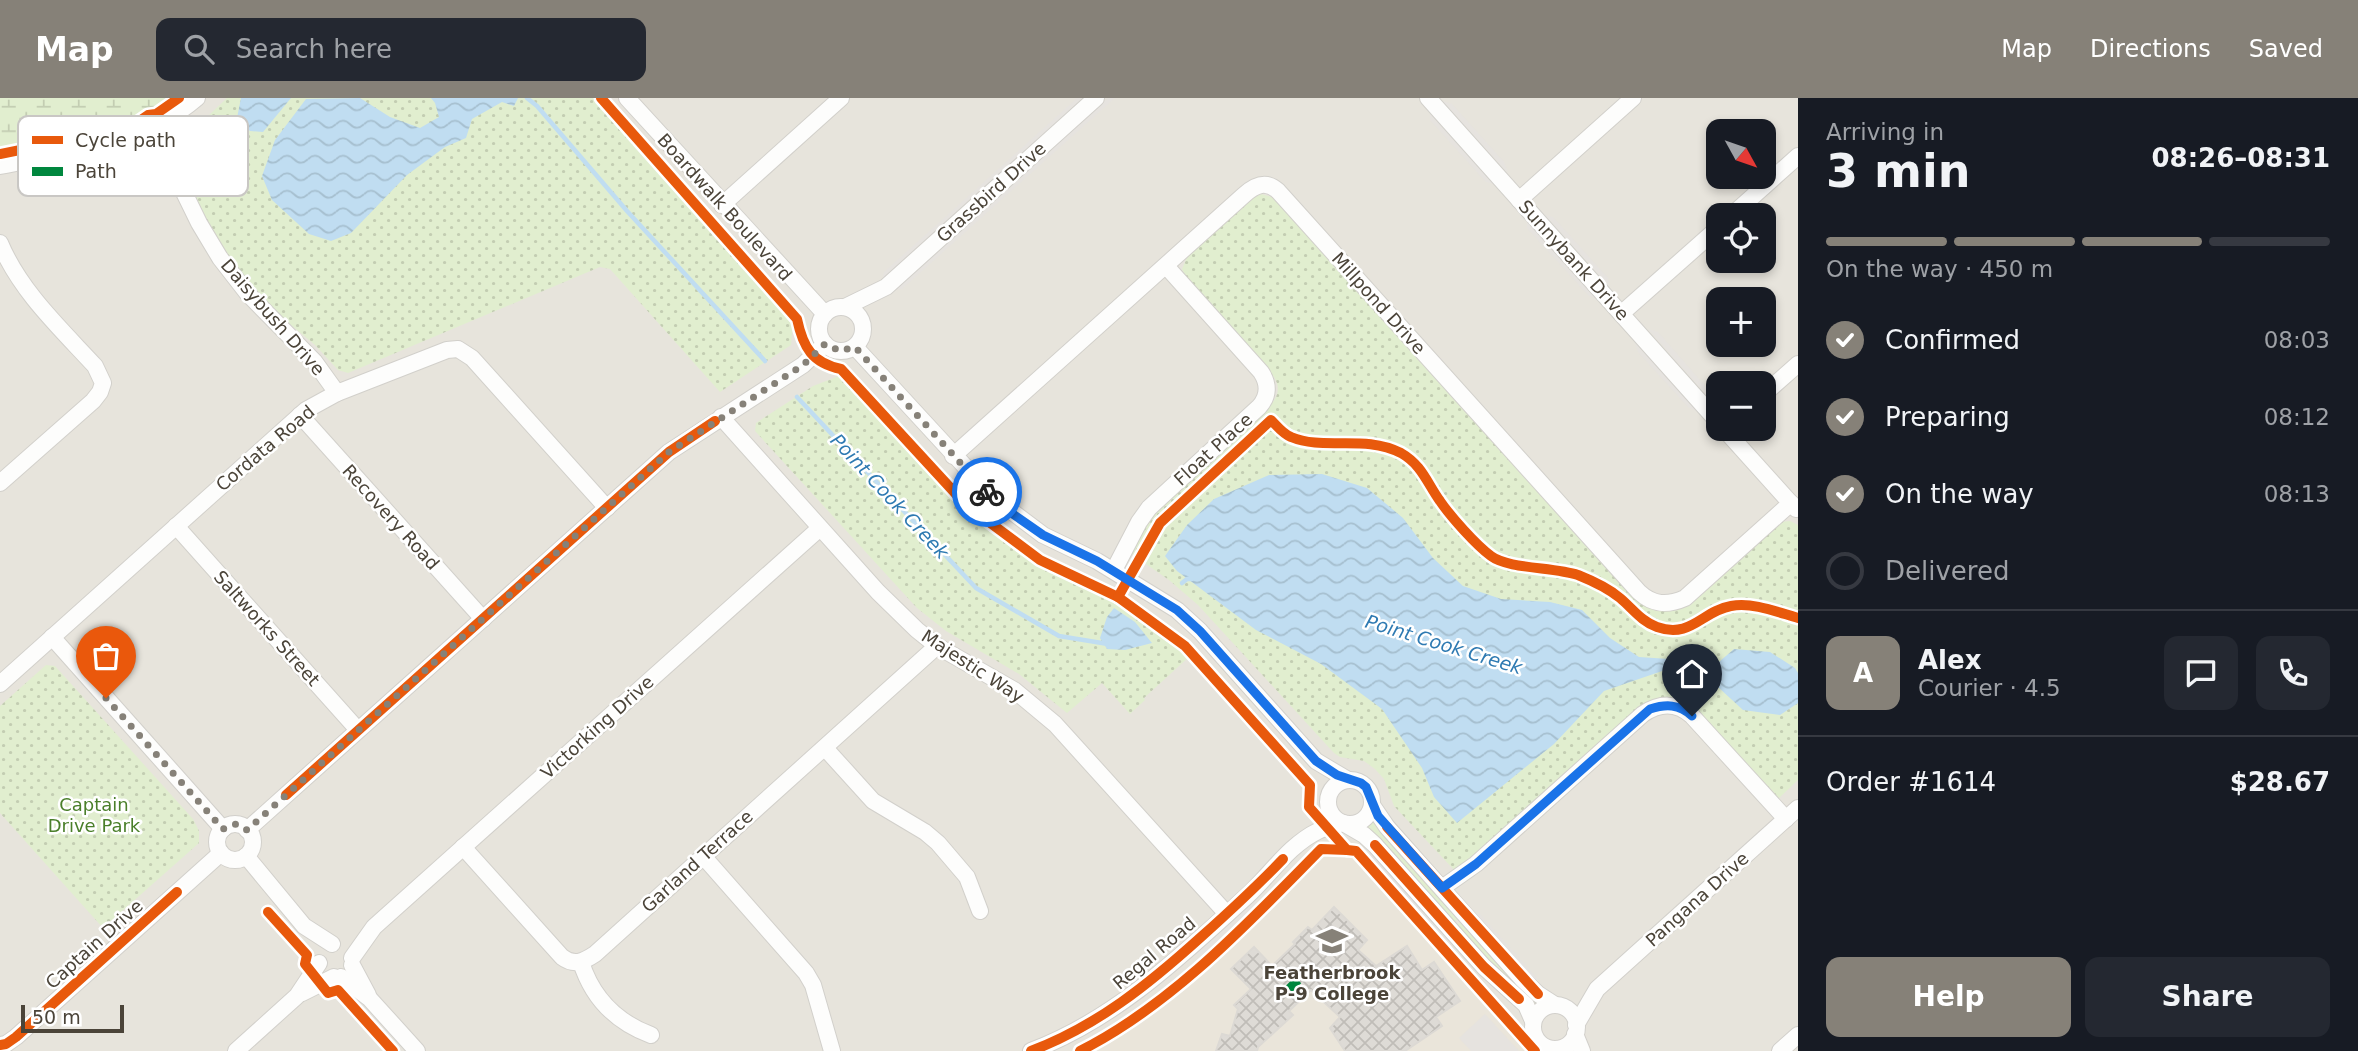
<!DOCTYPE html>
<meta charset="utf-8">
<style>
body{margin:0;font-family:"DejaVu Sans",sans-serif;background:#242831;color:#f1f3f6;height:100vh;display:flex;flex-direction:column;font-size:26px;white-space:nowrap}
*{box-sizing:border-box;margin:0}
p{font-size:23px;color:#9ea1a6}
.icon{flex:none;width:38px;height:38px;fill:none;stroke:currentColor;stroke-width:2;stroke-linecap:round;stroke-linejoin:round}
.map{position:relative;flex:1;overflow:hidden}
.side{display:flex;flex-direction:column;background:#171b24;width:560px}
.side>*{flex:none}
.needle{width:46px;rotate:130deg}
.controls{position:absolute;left:1706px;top:21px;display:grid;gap:14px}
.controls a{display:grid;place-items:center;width:70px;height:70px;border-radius:14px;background:#171b24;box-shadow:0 4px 10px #0003;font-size:35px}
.scale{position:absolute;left:21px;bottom:18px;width:103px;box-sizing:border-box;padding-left:7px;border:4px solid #4b4439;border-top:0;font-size:19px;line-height:24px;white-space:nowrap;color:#4b4439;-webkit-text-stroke:5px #fff;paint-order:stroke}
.pin{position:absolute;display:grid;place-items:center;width:60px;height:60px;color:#fff;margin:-72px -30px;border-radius:50% 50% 50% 0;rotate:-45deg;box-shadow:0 0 7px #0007}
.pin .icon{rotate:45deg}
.courier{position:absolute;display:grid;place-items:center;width:70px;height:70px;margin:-35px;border:5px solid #1a73e8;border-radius:50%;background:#fff;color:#222;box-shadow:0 2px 9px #0007}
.summary em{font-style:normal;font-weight:800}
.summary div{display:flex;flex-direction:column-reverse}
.summary{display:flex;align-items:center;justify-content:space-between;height:119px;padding:0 28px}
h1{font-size:46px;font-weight:800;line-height:52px}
.bar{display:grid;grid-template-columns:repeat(4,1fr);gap:10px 7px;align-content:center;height:84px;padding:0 28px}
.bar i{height:9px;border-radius:5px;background:#363941}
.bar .on{background:#868178}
.bar p{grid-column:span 4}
.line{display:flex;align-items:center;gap:18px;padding:0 28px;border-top:2px solid #363941}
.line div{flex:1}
.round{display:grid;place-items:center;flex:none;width:74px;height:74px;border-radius:14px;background:#242831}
ol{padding:0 28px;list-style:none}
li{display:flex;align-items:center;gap:21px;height:77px}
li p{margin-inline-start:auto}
li .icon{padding:7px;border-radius:50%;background:#868178;color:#fff;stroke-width:4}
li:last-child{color:#9ea1a6}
li i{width:38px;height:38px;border:4px solid #363941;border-radius:50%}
.primary-button{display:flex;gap:14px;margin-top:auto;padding:14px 28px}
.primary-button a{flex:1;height:80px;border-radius:14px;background:#868178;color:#fff;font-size:28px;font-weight:800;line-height:80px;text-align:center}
.primary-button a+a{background:#242831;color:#f1f3f6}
header{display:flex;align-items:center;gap:42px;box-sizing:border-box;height:98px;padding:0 35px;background:#868178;color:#fff}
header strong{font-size:33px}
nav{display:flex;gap:38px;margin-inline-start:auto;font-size:24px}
.search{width:490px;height:63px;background:#242831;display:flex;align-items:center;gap:18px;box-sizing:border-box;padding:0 24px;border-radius:14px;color:#9ea1a6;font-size:26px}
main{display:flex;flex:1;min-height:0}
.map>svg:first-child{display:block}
.residential{fill:#e7e4dc;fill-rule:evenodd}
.education{fill:#eae5da}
.grass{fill:url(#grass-dots)}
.wetland{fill:url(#wetland-marsh)}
.garden{fill:#e1eecf}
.parking{fill:#e6e3df}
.water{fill:url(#water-waves)}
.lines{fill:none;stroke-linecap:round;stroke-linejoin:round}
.stream{stroke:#c0ddf1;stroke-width:4.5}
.building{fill:url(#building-cross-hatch);stroke:#dcd9d4;stroke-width:2}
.minor-casing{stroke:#d2d0cb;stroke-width:18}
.minor{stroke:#fdfdfc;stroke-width:16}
.quiet{stroke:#00873e;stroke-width:9;stroke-dasharray:18 9;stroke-linecap:butt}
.cycleway-casing{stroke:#fff;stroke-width:15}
.cycleway{stroke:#e8590c;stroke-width:10}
.done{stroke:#868178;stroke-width:7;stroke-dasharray:0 12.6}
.route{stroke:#1a73e8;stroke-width:9}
.labels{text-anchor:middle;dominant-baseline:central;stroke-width:5;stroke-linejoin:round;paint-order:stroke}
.street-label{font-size:18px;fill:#4b4439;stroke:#fff}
.park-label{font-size:18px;fill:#4a7f2a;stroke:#fff}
.poi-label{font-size:18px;font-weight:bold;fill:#4b4439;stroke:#fff}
.water-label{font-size:19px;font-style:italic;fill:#2e7ab2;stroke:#fff}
.key{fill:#fff;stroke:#c9c7c4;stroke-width:2}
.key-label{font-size:19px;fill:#4b4439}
</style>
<header>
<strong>Map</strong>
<div class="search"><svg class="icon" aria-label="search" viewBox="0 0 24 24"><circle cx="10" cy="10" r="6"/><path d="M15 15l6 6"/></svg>Search here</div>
<nav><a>Map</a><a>Directions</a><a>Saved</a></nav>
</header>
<main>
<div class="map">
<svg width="1798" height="953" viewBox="0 0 1798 953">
<defs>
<pattern id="grass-dots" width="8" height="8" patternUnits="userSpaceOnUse" patternTransform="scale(1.75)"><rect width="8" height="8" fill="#e1eecf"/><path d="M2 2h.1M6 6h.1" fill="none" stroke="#c3cdb2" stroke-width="1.8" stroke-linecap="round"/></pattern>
<pattern id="wetland-marsh" width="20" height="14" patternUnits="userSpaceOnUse" patternTransform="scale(1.75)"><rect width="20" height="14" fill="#e1eecf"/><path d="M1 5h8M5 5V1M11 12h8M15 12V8" fill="none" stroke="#c3cdb2"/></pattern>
<pattern id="water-waves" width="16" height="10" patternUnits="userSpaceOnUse" patternTransform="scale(1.75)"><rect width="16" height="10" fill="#c0ddf1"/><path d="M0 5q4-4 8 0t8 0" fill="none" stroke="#a6bfcf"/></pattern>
<pattern id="building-cross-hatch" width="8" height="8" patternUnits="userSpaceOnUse" patternTransform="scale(1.75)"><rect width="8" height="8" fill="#dedbd6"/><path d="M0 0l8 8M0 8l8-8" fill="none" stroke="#c0bdb8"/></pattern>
</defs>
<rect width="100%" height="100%" fill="#f4f2ee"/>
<path class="residential" d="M0,0H1798V953H0ZM1718,33H1764V79H1718ZM1718,117H1764V163H1718ZM1718,201H1764V247H1718ZM1718,285H1764V331H1718Z"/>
<path class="education" d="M1322,753L1355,755L1531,953H1088L1134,925L1171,896L1264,813Z"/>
<g class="grass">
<path d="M227,0H599L780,196L793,222L791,247L720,294L610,171L600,169L348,275L338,272L315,247L267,207L221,151L168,46L207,19Z"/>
<path d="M1261,96L1276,100L1658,512L1780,424L1790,423L1798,427V682L1779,700L1777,701L1671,600L1457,775L1394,708L1384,681L1375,671L1364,663L1340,659L1334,655L1198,507L1169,482L1130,455L1149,419L1163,404L1271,306C1279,298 1280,288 1274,279L1188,183L1182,171L1188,157L1248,103Z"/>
<path d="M839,278L868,293L982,420L1041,464L1130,509L1179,546L1190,558L1144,600L1145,602L1130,616L1102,585L1067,615L1019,576L946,533L917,510L755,333L756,325L813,288Z"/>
<path d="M46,567L55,568L193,721L199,733V745L103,830L0,715V608Z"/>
</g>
<path class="wetland" d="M0,0H175L155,13L144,16L130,25L86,37L0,55Z"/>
<g class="garden">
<path d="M1373,722L1459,820L1453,825L1364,730Z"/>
<path d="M1462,823L1540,904L1533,909L1456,828Z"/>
</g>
<g class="parking">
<path d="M1077,0H1085L882,182L884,174Z"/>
<path d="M1108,0H1115L902,191L893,193Z"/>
<path d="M1442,3L1452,6L1504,64L1508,75Z"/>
<path d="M1430,15L1494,86L1486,84L1430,22Z"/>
<path d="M1545,117L1553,119L1608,180L1609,188Z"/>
<path d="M1527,123L1596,200L1589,198L1527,130Z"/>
<path d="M1648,231L1658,234L1712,296L1711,302Z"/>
<path d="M1634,242L1698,314L1689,310L1638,254Z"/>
<path d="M1370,752L1442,833H1437L1370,759Z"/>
<path d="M1257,801V807L1203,856H1196Z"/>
<path d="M1473,816H1480L1537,880V886Z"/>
<path d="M1485,916L1519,953H1471L1459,940Z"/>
</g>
<g class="water">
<path d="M241,0H291L263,34L250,33L237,20Z"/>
<path d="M360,0L390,19L420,30L439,19L435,5L431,0H518L514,8L502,4L472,21L466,40L445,49L407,77L351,135L331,143L309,136L272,102L262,78L275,42L306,1Z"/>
<path d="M1322,376L1367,390L1403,420L1433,460L1463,488L1501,501L1550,504L1582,512L1610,540L1639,559L1669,561L1697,571L1719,564L1734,551L1770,554L1795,570L1798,575V605L1780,617L1743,612L1706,578L1668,571L1604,593L1554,646L1457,725L1434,699L1422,670L1382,611L1321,566L1256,532L1177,473L1165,458L1187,427L1214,401L1269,377Z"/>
<path d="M1114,510L1135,524L1152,545L1125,552L1107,551L1100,540L1107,519Z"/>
</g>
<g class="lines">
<g class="stream">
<path d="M527,0L537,8L627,113L765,263"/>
<path d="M797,299L976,490L1059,538L1108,546"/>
<path d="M1182,485L1187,481H1192"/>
</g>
</g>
<path class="building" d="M1334,809L1367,842L1358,852L1376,868L1407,848L1422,872L1434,864L1460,903L1436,919L1442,928L1405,953H1345L1330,930L1340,919L1311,892L1289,913L1293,917L1258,949L1257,953H1216L1222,936L1230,938L1238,911L1234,907L1251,891L1231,871L1254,849L1272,868L1295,846L1293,844L1308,829L1312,832Z"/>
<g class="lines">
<defs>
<g id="minor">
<path d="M627,0L825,216"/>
<path d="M1428,0L1718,324"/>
<path d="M153,31L199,125L220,160L248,196L314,263L337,295"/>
<path d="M0,68C70,54 141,48 197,0"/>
<path d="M1519,102L1633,0"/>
<path d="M722,107L841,0"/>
<path d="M1732,117L1798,58"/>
<path d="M0,145C20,193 60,230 95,268L103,285L100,294L93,303L0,385"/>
<circle cx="841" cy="231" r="22"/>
<path d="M845,209L886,189L1096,0"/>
<path d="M1622,215L1718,130"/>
<path d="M855,249L994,400L1043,437L1097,463L1177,512L1200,533L1316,663L1348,682"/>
<path d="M1764,296L1798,266"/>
<path d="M300,317L483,521"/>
<path d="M721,319L878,494L917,532L937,548L1014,592L1055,626L1227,816"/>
<path d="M1724,331L1796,411"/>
<path d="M953,358L1244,97C1255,87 1266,82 1278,93L1639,494C1653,507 1667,508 1685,500L1791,405"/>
<path d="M176,428L358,632"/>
<path d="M1114,472L1139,424L1149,410L1259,309C1269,298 1269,286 1261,274L1166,168"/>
<path d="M52,539L223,731"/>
<path d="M0,586L306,312L337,295L447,252L458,251L472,260L607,410"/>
<path d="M825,650L873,703L925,734L938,745L967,779L980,813"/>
<circle cx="1350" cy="704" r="22"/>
<path d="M1372,707L1387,729L1523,882L1538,896L1555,907"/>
<path d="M1345,726L1364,737L1375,747L1484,869L1526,907L1533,923"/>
<circle cx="235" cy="744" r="18"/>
<path d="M247,732L669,354L803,267L825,246"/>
<path d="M463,749L562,859C574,868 583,864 595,856L937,548"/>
<path d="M246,758L304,828L332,846"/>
<path d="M703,758L806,875L813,887L832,953"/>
<path d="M1442,790L1476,766L1643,616C1659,605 1677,604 1692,618L1786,721"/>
<path d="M352,860L374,829L820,430"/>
<path d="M581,864C592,899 616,924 651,937"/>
<path d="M352,867L368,897"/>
<path d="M341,879L369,900L417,953"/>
<path d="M302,895L334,879"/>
<circle cx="1555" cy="929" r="22"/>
<path d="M1576,927L1597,891L1798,710"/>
<path d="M1575,936L1582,953"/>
<path d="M0,947L6,946L16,939L221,755"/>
<path d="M236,953L297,898L319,865"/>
<path d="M1031,953C1116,921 1181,858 1247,798C1270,777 1289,747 1318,733C1326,729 1334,728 1343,725"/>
<path d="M1780,953L1798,937"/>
</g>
</defs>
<use href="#minor" class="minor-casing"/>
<use href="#minor" class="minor"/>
<path class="quiet" d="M1289,891L1298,882"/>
<defs>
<g id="cycleway">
<path d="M601,0L797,221C803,249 812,265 841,271L956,396L977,415L1040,462L1118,499L1160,425L1271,322C1277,328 1283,336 1291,339C1324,353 1364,336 1401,355C1422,367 1427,385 1440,403C1451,419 1476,447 1491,458C1508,471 1554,469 1578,477C1593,483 1608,490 1620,500C1632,510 1642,524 1657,529C1691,541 1702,513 1731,508C1753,504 1777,514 1798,520"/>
<path d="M0,56L118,32L135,26L148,17L156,16L179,0"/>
<path d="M1118,499L1185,548L1310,687L1309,709L1347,752L1356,753L1535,953"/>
<path d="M286,697L669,354L715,323"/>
<path d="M1387,729L1538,896"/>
<path d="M1375,747L1484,869L1519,901"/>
<path d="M268,814L307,857L305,866L328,895L338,892L393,953"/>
<path d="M0,947L6,946L16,939L177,794"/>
<path d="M1031,953C1097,928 1149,886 1201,839C1229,814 1257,788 1283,761"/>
<path d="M1080,953C1173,906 1249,824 1321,751L1347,752"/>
</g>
</defs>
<use href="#cycleway" class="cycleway-casing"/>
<use href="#cycleway" class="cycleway"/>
</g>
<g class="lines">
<path class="done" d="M106,600L223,731L236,726L247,732L669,354L803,267L825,246L840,253L855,249L987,394"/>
<path class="route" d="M987,394L1010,414L1043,437L1097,463L1177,512L1200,533L1316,663L1337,677L1361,685L1366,689L1378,718L1442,790L1476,766L1650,611C1666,606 1679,606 1692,618"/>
</g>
<defs>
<symbol id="school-bare" viewBox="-9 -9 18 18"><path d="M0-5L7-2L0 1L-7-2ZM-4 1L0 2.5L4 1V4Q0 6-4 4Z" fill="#868178" stroke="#fff" stroke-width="2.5" paint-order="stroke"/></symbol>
</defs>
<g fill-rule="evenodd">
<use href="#school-bare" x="1310" y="821" width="44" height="44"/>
</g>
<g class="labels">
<g class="street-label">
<text transform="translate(991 94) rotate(-42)">Grassbird Drive</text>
<text transform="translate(725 109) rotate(48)">Boardwalk Boulevard</text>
<text transform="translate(1574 162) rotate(48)">Sunnybank Drive</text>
<text transform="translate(1379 205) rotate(48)">Millpond Drive</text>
<text transform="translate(273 219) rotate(49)">Daisybush Drive</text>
<text transform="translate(265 350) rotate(-40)">Cordata Road</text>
<text transform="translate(1213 351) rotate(-42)">Float Place</text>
<text transform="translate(391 419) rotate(48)">Recovery Road</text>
<text transform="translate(267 530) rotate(48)">Saltworks Street</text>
<text transform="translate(973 568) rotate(33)">Majestic Way</text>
<text transform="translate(597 629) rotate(-42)">Victorking Drive</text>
<text transform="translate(697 763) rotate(-42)">Garland Terrace</text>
<text transform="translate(1697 801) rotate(-42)">Pangana Drive</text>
<text transform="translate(94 846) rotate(-42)">Captain Drive</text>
<text transform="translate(1154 855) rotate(-40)">Regal Road</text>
</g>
<g class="park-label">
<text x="94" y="706">Captain<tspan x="94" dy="21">Drive Park</tspan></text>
</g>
<g class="poi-label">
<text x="1332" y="874">Featherbrook<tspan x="1332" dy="21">P-9 College</tspan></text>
</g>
<g class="water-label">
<text transform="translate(890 398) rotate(47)">Point Cook Creek</text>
<text transform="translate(1444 546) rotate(17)">Point Cook Creek</text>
</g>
</g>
<rect x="18" y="18" width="230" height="80" rx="10" class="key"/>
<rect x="32" y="38" width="31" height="8" fill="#e8590c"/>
<rect x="32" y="69" width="31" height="9" fill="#00873e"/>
<g class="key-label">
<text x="75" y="49">Cycle path</text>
<text x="75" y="80">Path</text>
</g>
</svg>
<div class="controls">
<a><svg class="needle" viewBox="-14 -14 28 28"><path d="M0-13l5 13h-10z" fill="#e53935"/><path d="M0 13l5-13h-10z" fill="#9ea1a6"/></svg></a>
<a><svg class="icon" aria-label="locate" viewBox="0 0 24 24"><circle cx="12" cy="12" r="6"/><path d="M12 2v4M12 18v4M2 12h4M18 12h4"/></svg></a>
<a>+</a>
<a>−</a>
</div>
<div class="scale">50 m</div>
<div class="pin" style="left:106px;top:600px;background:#ea580c"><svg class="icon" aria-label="bag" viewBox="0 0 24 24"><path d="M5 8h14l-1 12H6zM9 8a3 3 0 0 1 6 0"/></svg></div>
<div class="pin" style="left:1692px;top:618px;background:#1f2937"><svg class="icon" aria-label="home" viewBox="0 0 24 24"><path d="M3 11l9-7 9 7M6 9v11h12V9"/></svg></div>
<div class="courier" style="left:987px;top:394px"><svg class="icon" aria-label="bike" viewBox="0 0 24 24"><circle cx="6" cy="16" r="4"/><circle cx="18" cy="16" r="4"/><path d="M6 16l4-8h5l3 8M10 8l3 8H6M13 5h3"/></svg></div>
</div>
<section class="side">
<div class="summary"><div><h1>3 min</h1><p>Arriving in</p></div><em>08:26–08:31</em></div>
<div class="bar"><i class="on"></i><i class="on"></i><i class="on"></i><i></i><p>On the way · 450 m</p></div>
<ol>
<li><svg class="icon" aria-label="check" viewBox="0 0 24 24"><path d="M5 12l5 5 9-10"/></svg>Confirmed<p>08:03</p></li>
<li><svg class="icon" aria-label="check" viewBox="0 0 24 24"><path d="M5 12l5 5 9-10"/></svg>Preparing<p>08:12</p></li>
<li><svg class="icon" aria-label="check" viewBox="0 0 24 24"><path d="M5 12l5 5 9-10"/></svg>On the way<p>08:13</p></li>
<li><i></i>Delivered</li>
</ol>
<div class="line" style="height:126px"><b class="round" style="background:#868178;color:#fff">A</b><div><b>Alex</b><p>Courier · 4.5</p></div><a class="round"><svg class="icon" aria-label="chat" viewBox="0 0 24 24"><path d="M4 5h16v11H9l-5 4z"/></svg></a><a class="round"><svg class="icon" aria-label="phone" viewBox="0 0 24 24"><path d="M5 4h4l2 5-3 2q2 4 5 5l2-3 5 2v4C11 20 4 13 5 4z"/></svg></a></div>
<div class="line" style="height:91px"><div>Order #1614</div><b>$28.67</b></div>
<div class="primary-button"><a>Help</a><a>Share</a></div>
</section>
</main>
